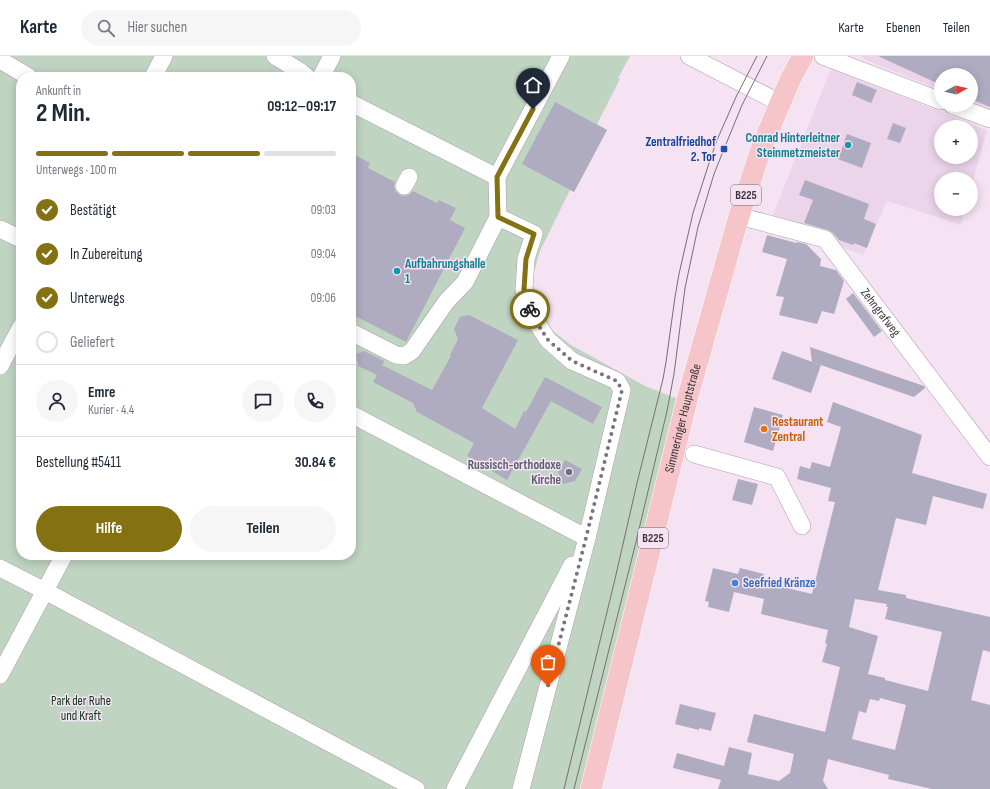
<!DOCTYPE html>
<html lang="de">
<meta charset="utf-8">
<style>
body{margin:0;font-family:"Sofia Sans Condensed",sans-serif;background:#f6f6f7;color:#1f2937;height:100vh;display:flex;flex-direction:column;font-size:15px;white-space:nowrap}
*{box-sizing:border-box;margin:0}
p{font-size:13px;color:#747a83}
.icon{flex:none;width:22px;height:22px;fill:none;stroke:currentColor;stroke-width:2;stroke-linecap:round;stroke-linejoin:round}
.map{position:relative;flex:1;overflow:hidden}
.drawer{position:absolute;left:16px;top:16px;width:340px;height:488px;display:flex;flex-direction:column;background:#fff;border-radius:16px;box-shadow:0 2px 10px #0003}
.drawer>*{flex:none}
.needle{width:26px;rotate:82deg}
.fabs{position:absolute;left:934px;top:12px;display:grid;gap:8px}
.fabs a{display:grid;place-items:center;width:44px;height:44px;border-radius:50%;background:#fff;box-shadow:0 2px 10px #0003;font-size:20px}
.pin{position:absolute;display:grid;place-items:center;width:34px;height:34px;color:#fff;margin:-41px -17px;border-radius:50% 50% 50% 0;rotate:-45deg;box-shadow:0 0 4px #0007}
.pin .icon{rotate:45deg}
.courier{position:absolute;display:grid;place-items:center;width:40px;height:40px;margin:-20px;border:3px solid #847112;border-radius:50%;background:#fff;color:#222;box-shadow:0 1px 5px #0007}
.head em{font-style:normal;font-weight:700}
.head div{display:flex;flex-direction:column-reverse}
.head{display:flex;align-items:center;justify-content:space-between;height:68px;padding:0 20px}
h1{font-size:26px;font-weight:700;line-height:30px}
.bar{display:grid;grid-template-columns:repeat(4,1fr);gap:6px 4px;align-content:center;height:48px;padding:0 20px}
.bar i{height:5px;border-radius:3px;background:#e0e1e3}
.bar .on{background:#847112}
.bar p{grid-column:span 4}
.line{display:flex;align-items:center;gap:10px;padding:0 20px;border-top:1px solid #e0e1e3}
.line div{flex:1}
.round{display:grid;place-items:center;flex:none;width:42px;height:42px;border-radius:21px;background:#f6f6f7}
ol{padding:0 20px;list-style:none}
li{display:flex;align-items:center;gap:12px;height:44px}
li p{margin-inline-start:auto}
li .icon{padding:4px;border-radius:50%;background:#847112;color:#fff;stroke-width:4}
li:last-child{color:#747a83}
li i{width:22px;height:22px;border:2px solid #e0e1e3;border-radius:50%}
.primary-button{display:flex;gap:8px;margin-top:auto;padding:8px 20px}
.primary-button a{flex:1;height:46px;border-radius:24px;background:#847112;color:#fff;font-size:16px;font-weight:700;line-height:46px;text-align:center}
.primary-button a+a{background:#f6f6f7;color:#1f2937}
header{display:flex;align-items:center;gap:24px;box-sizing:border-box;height:56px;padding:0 20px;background:#fff;border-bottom:1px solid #e0e1e3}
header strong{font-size:19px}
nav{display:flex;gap:22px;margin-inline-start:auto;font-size:14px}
.search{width:280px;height:36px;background:#f6f6f7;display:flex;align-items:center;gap:10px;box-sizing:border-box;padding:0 14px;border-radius:22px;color:#747a83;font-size:15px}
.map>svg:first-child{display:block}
.built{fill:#ecd4ea;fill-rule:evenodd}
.green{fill:#c0d4c2;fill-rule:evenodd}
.building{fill:#afacc1;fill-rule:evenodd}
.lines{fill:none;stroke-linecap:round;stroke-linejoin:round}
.minor-casing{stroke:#ae9dad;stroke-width:18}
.major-casing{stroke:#fff;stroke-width:22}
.minor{stroke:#fff;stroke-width:17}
.major{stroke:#f5c5ca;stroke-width:21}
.tram{stroke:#786d77;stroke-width:1}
.done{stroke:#7d727b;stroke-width:4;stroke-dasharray:0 7.2}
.route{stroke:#847112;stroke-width:5}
.culture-dot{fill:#0f9aa8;stroke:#f5e2f3;stroke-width:1.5}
.transit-dot{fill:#1a4fb4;stroke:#f5e2f3;stroke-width:1.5}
.food-dot{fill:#e8710a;stroke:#f5e2f3;stroke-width:1.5}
.worship-dot{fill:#6b7280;stroke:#f5e2f3;stroke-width:1.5}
.shop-dot{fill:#3f7fe0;stroke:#f5e2f3;stroke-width:1.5}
.labels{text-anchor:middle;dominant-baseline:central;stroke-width:3;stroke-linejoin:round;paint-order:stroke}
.shield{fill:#f5e2f3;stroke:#746972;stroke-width:1}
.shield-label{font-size:12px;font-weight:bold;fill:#3c353b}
.culture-label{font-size:13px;font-weight:bold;fill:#0d838f;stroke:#f5e2f3;text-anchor:end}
.transit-label{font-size:13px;font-weight:bold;fill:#164399;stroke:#f5e2f3;text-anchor:end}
.street-label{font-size:13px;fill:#3c353b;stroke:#f5e2f3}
.food-label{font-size:13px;font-weight:bold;fill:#c56008;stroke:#f5e2f3;text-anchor:start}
.worship-label{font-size:13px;font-weight:bold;fill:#5b616d;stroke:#f5e2f3;text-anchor:end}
.shop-label{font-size:13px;font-weight:bold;fill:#366cbe;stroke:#f5e2f3;text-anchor:start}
.park-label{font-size:13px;fill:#093415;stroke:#f5e2f3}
</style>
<header>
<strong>Karte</strong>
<div class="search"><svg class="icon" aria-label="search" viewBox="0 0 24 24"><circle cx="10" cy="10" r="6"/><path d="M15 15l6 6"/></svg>Hier suchen</div>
<nav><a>Karte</a><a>Ebenen</a><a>Teilen</a></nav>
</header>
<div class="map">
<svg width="990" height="733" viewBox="0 0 990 733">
<rect width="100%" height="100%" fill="#f5e2f3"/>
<g class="built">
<path d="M861,0H990V54L971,47V19H941V34L866,4Z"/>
<path d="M831,13L987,74L971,132V123H941V153H965L961,169L887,145L863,199L771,164ZM941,71H971V101H941Z"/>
</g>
<path class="green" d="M0,0H630L618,22L620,23L597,68L607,74L574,136L570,134L540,195L532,222L534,235L539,254L553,275L571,289L645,330L678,343L582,733H0ZM21,21H351V499H21Z"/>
<g class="building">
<path d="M878,0H990V51L971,43V19H941V29Z"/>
<path d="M857,26L877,34L871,47L852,39Z"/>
<path d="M555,46L607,74L574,136L522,108Z"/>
<path d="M893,67L906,72L900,87L887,83Z"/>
<path d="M847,78L871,87L862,112L838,103Z"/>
<path d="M351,97L370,107L368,112L395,126L394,131L395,135L400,139L405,140L409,139L413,135L437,147L439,144L456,152L450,164L465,172L406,286L351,258Z"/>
<path d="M805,124L869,148L864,163L876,168L867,192L854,187L853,189L839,184L833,177L828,174L804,167L813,144L799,139Z"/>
<path d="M767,179L796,187L797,186L806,188L821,203L820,210L836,214L844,225L834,258L822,255L817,268L779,259L784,241L776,240L787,203L762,196Z"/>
<path d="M853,237L882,275L874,281L846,243Z"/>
<path d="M469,259L518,284L482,352L515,373L524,355L526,356L545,321L602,351L593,368L551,345L507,424L492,415L493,413L467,400L474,387L417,356L413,347L373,326L377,319L358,310L356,298L364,295L384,305L382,310V309L432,334L451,300L450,299L458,283L454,273L460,261Z"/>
<path d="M810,291L924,330L925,332L914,341L812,306Z"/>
<path d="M782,295L821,309L811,337L772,323Z"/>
<path d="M833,346L922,379L912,417L987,438L983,453L933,440L926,469L896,462L878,534L906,539V542L990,561V596L983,594L971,644L990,649V733H932L888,723L889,719L828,703L823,725L828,733H718L721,724L673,712L677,697L724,710L729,691L752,697L748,718L779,725L790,717L794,698L747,686L754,658L825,676L840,611L822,606L827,588L825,587L828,574L761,558L764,543L734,536L729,556L708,551L709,546L705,545L713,512L738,518L740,512L764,518L762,526L812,538L835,446L828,445L831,432L797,423L800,410L810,413L812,406L830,411L841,371L827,366ZM855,543L887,548L886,551H888L885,563L942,576L928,635L885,624V622L868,618L878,580L849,571ZM880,642L906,649L895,694L852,683L859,655L866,657L870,643L879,645Z"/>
<path d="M754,351L783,359L773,395L744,386Z"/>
<path d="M565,404L582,413L575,425L563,428L558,416Z"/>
<path d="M738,423L758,428L752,449L732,444Z"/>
<path d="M680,648L716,657L711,675L699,672V674L675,668Z"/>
</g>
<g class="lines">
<defs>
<g id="minor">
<path d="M275,0L301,16L307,21"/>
<path d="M689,0L780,47"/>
<path d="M823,0L941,45"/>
<path d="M0,4L29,21"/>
<path d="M153,21L164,0"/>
<path d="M321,21L332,0"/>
<path d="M351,47L497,121L498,161L465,226L446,246L412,295L404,300L396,299L351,276"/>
<path d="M952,49L990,63"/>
<path d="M497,121L561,0"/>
<path d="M404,130L409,121"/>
<path id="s1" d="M739,160L825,183L990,401"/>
<path d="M498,161L534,178L526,203L524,233L531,258L548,284L572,305L617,325L622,334L587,482L521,733"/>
<path d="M0,173L21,183"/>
<path d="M0,310L21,271"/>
<path d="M351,358L587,482"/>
<path d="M694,398L777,421L802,470"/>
<path d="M0,512L45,535L416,733"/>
<path d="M0,619L64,499"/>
<path d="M455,733L572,509"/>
</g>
<g id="major">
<path id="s2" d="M591,733L688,340L739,160L761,93L770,71L791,22L803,0"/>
</g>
</defs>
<use href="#minor" class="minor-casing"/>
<use href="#major" class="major-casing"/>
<use href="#minor" class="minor"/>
<use href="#major" class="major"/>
<g class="tram">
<path d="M564,733L615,523L637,427L663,323L666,306L675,241L679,218L693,157L710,104L717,84L736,41L757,0"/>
<path d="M574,733L636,486L667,355L674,318L685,232L698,171L714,118L724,93L742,49L767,0"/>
</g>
</g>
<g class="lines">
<path class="done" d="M530,253L531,258L548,284L572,305L617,325L622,334L586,482L548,630"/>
<path class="route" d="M530,253L524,233L526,203L534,178L498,161L497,121L533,53"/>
</g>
<g class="culture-dot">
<circle cx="848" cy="89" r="4"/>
<circle cx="397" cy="215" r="4"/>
</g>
<rect class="transit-dot" x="720" y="89" width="8" height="8" rx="2"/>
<circle class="food-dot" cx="764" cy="373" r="4"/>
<circle class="worship-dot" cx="569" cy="416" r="4"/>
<circle class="shop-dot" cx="735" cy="527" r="4"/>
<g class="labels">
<g class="shield">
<rect x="731" y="129" width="30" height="20" rx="3"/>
<rect x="638" y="472" width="30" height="20" rx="3"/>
</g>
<g class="shield-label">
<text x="746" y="139">B225</text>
<text x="653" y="482">B225</text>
</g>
<g class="culture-label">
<text x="840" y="82">Conrad Hinterleitner<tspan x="840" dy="15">Steinmetzmeister</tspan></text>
<text x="405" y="208" text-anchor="start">Aufbahrungshalle<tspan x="405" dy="15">1</tspan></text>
</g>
<g class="transit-label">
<text x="716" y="86">Zentralfriedhof<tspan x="716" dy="15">2. Tor</tspan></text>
</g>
<g class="street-label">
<text stroke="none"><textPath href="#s1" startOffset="181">Zehngrafweg</textPath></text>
<text stroke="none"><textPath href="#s2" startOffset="382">Simmeringer Hauptstraße</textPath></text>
</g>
<g class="food-label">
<text x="772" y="366">Restaurant<tspan x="772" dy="15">Zentral</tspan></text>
</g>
<g class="worship-label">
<text x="561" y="409">Russisch-orthodoxe<tspan x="561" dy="15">Kirche</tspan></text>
</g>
<g class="shop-label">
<text x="743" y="527">Seefried Kränze</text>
</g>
<g class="park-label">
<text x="81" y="645">Park der Ruhe<tspan x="81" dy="15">und Kraft</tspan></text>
</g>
</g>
</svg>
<div class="fabs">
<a><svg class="needle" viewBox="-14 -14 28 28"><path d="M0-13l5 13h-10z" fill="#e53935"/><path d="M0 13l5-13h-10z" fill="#747a83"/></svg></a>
<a>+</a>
<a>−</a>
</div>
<div class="pin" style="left:548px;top:630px;background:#ea580c"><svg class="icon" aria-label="bag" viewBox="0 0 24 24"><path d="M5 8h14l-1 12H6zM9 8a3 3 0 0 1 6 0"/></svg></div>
<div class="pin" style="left:533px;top:53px;background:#1f2937"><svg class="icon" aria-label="home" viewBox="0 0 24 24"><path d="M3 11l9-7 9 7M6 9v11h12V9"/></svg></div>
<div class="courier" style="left:530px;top:253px"><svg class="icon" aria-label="bike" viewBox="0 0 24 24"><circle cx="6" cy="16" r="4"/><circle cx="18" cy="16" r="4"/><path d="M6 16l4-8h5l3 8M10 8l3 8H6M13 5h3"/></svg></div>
<section class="drawer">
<div class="head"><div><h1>2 Min.</h1><p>Ankunft in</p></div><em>09:12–09:17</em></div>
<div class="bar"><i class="on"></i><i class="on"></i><i class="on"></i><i></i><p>Unterwegs · 100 m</p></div>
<ol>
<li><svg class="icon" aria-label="check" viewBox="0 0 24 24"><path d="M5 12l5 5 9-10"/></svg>Bestätigt<p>09:03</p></li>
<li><svg class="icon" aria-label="check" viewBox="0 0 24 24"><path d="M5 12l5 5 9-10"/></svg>In Zubereitung<p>09:04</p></li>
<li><svg class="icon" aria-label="check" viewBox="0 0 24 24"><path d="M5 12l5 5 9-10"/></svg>Unterwegs<p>09:06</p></li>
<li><i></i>Geliefert</li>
</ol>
<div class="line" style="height:72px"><a class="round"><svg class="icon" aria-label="person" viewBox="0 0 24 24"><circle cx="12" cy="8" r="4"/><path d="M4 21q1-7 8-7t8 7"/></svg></a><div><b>Emre</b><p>Kurier · 4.4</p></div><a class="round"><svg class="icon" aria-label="chat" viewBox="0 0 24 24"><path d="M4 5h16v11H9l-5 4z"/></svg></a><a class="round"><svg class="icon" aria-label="phone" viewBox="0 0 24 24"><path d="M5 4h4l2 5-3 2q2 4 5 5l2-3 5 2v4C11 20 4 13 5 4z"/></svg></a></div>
<div class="line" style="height:52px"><div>Bestellung #5411</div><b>30.84 €</b></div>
<div class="primary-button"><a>Hilfe</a><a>Teilen</a></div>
</section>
</div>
